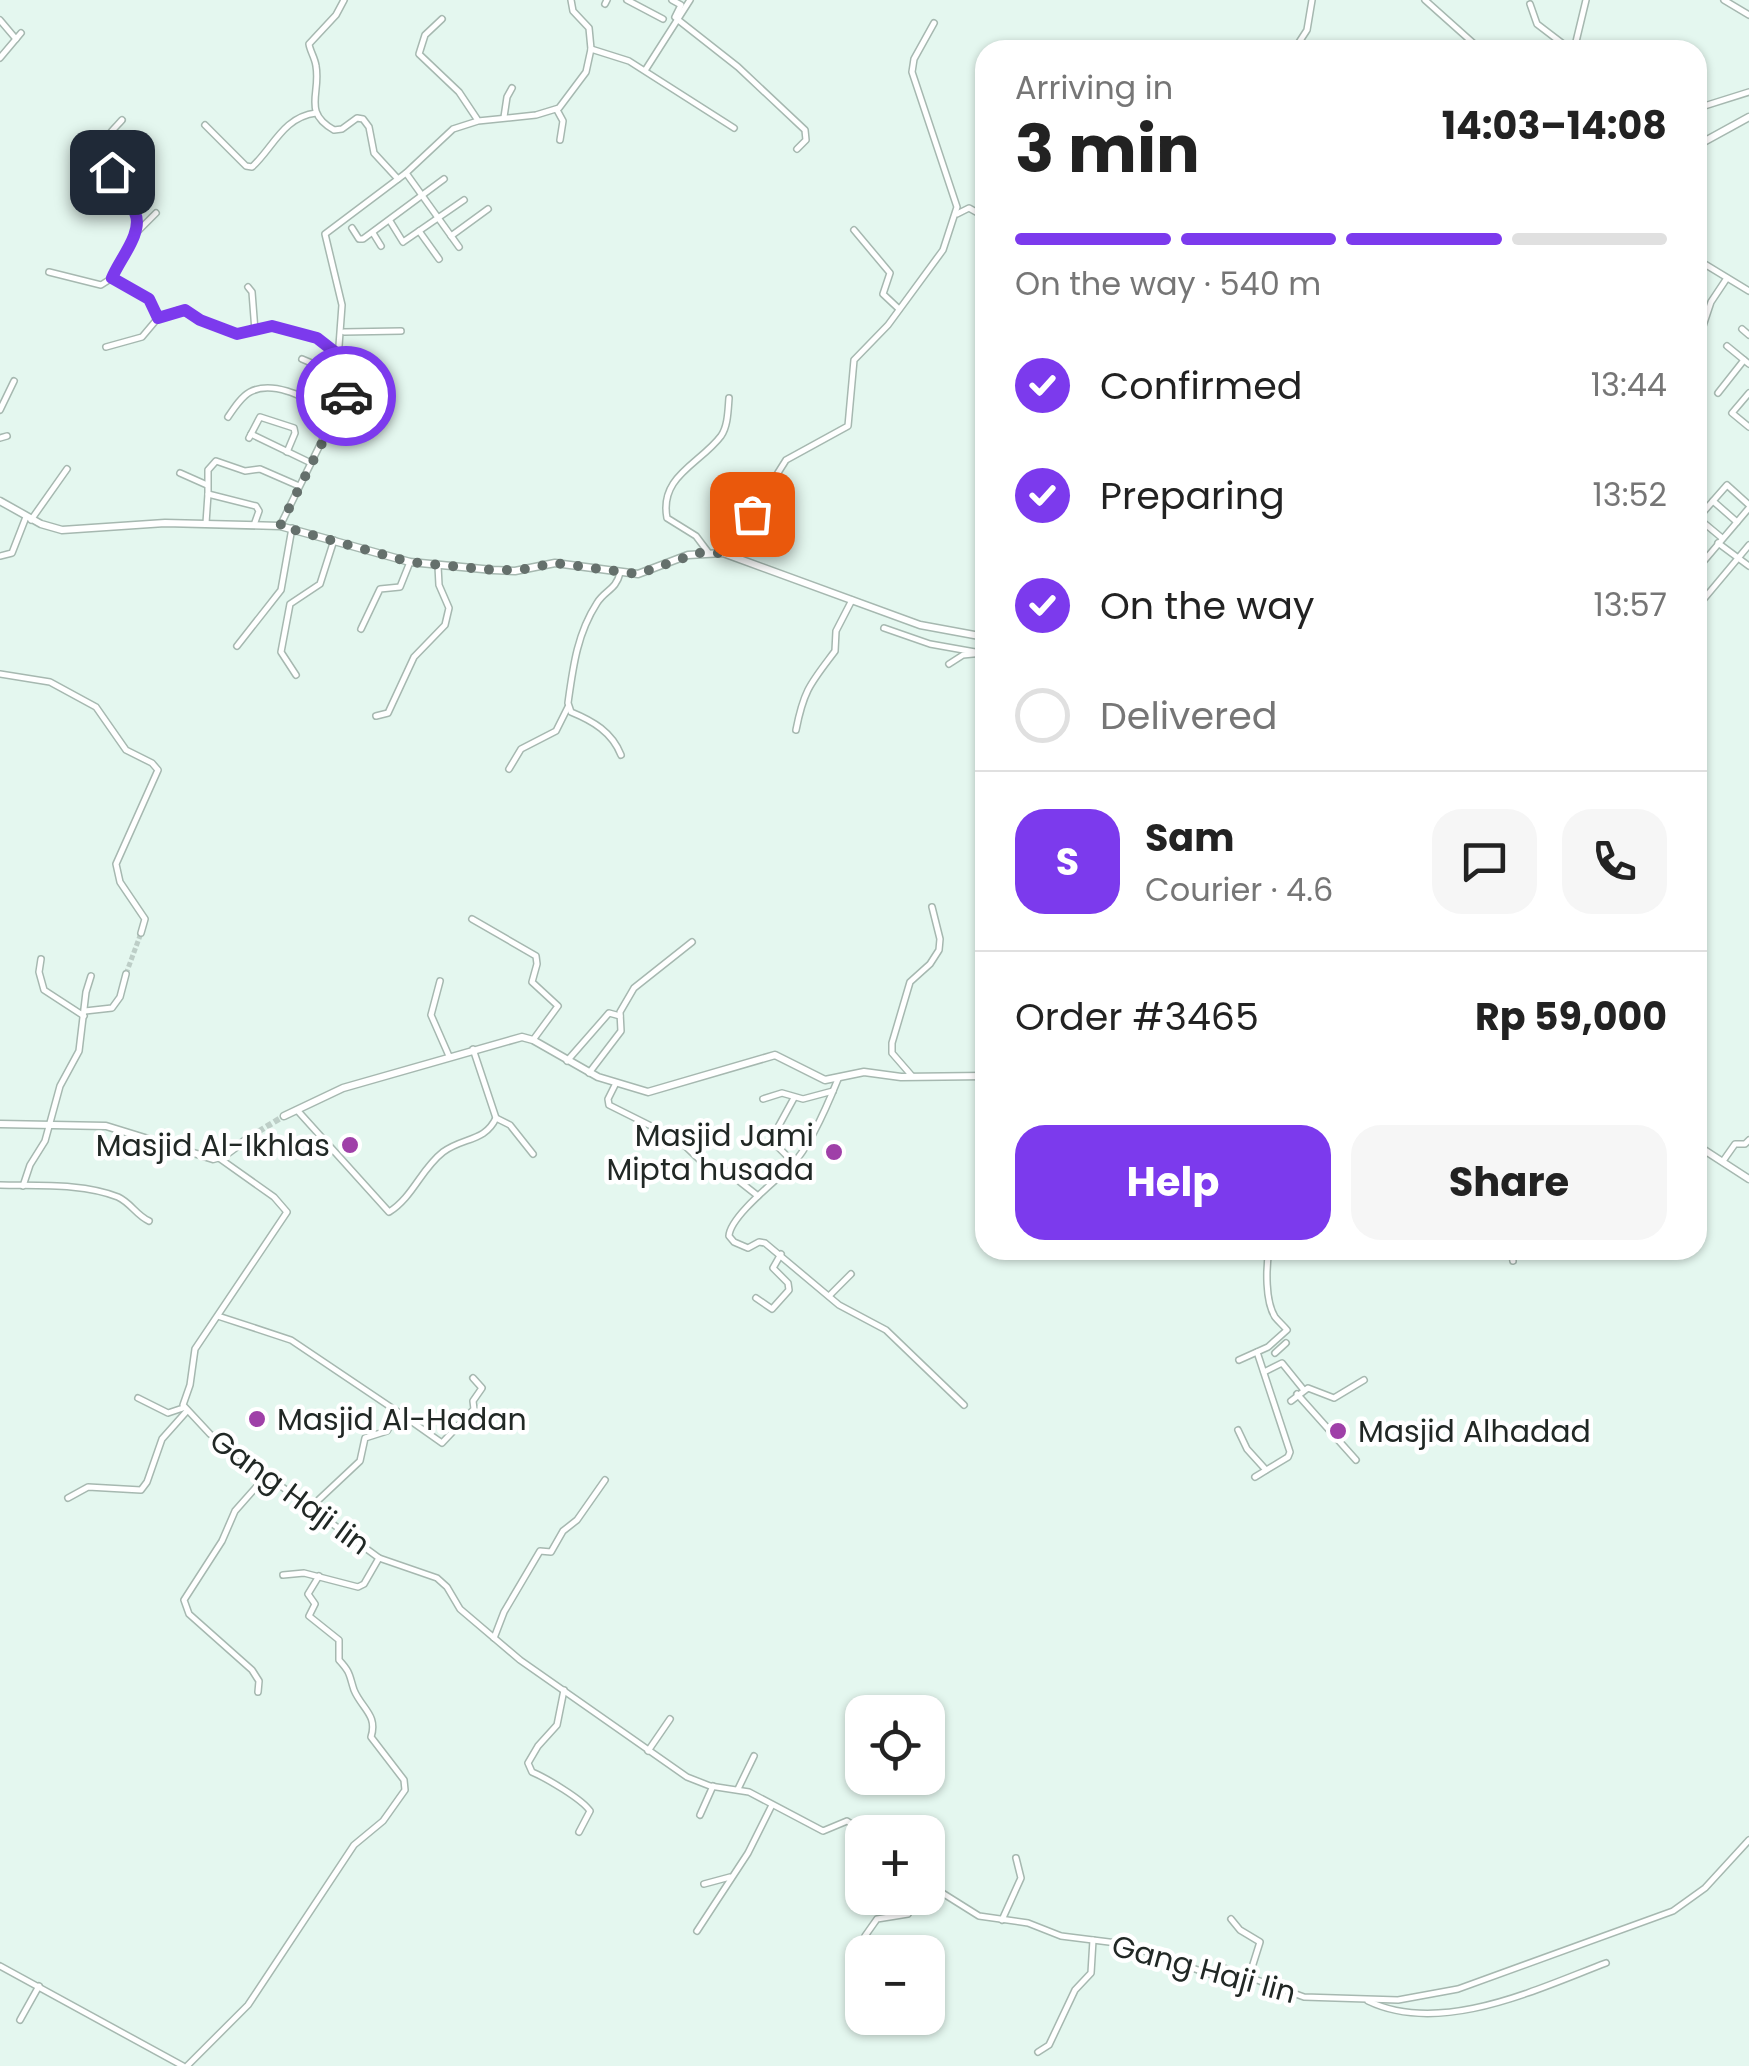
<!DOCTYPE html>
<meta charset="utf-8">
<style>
body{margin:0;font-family:Poppins,sans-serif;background:#f6f6f6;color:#222;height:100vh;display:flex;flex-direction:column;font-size:38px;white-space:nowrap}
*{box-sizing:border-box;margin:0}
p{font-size:32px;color:#767676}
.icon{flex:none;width:55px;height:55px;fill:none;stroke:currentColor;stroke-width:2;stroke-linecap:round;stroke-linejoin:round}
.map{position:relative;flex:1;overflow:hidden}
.sheet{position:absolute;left:975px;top:40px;width:732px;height:1220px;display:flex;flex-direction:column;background:#fff;border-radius:30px;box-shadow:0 2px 8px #0004}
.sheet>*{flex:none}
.fabs{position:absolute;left:845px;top:1695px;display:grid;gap:20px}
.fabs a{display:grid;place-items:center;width:100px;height:100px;border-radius:20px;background:#fff;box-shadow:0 2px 8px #0004;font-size:50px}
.pin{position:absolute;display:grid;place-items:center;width:85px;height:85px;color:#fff;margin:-42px;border-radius:20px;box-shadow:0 5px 15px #0006}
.courier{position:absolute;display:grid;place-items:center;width:100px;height:100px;margin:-50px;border:8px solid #7c3aed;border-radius:50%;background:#fff;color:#222;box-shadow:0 2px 12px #0007}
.headline em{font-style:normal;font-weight:700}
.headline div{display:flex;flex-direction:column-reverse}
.headline{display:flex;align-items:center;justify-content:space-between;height:170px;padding:0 40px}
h1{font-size:65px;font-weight:700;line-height:75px}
.bar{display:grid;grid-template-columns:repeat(4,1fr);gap:15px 10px;align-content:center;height:120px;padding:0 40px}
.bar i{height:12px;border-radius:8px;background:#e0e0e0}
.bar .active{background:#7c3aed}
.bar p{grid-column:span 4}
.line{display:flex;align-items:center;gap:25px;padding:0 40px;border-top:2px solid #e0e0e0}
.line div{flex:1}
.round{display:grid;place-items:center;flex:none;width:105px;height:105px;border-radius:30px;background:#f6f6f6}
ol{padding:0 40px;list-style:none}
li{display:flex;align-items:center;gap:30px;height:110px}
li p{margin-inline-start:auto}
li .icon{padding:10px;border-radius:50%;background:#7c3aed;color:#fff;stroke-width:4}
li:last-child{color:#767676}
li i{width:55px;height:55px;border:5px solid #e0e0e0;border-radius:50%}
.button{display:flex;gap:20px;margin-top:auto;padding:20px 40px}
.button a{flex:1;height:115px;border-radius:30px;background:#7c3aed;color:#fff;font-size:40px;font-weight:700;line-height:115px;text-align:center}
.button a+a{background:#f6f6f6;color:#222}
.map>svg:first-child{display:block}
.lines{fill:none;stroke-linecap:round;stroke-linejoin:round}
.minor-tunnel{stroke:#bdcec7;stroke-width:5;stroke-dasharray:5 2.5;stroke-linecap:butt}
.tertiary-tunnel{stroke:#bdcec7;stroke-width:6;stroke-dasharray:6 3;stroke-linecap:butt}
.minor-casing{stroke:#a6b8b0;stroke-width:8}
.tertiary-casing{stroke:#a6b8b0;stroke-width:9}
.minor{stroke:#fff;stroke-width:5}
.tertiary{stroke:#fff;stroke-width:6}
.done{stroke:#65706c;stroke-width:10;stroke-dasharray:0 18}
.route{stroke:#7c3aed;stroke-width:12}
.poi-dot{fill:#9f40a8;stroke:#fff;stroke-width:4}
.labels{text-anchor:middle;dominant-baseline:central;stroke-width:9;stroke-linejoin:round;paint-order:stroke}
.poi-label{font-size:30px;fill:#212825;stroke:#fff;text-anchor:end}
.street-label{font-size:30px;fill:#212825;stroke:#fff}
</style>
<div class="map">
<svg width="1749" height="2066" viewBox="0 0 1749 2066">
<rect width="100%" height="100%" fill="#e4f7ef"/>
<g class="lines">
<path class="minor-tunnel" d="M126,974L141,933"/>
<path class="tertiary-tunnel" d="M251,1136L284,1116"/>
<defs>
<g id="minor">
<path d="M344,0L336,15L309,44C310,51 315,58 316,66C321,94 302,112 334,130L342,129L357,118L363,119L369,127L374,153L398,179"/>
<path d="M627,0L663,19"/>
<path d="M672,0L681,5L675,17"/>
<path d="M1425,0L1481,50"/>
<path d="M1724,0L1749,15"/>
<path d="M605,4L607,0"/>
<path d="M1530,4L1537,24L1571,50"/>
<path d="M442,19L425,35L419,54L459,92L477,119"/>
<path d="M677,19L738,67L805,130L806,140L797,149"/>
<path d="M0,20L16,39"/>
<path d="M591,49L629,61L734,128"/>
<path d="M1294,50L1307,30L1312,0"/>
<path d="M1574,50L1586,0"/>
<path d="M0,58L21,33"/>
<path d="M646,69L690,0"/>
<path d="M1698,108L1749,92"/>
<path d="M557,110L563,121L560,140"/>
<path d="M504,117L507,97L512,88"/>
<path d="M122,120C115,128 105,136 104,146C101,162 123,201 135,211L136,231"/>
<path d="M205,125L246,166L252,167C273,148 283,117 316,113"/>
<path d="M406,173L459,247"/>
<path d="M156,213L135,234L112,278L149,299L158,318"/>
<path d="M957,214L969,208L985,217"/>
<path d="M390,221L403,242L464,200"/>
<path d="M352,228L359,239H363L444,179"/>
<path d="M854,230L890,273L883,294L899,309"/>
<path d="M419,231L439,259"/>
<path d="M373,233L381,246"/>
<path d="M451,236L488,209"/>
<path d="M1698,260L1749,291"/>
<path d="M49,272L101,285L112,278"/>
<path d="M248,287L252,292L255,331"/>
<path d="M1742,329L1749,335"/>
<path d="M344,332L401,331"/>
<path d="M1698,341L1711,302L1727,278"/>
<path d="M1727,346L1749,364"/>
<path d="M106,347L142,337L158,318L179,310L237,334L272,326L317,338L339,355"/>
<path d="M302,359L335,373"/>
<path d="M1718,393L1744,360"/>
<path d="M1749,393L1732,413L1749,427"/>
<path d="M0,410L14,381"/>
<path d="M228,417C234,408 241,397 250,392C276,378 314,403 337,414"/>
<path d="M251,434L311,463"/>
<path d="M0,438L7,436"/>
<path d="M249,438L260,417L294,428L295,433L287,452"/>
<path d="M180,473L207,485"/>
<path d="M208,494V470L216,461L245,471L260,469L299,486"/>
<path d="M1713,501L1737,522"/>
<path d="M31,520L67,469"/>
<path d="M206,523L208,494L256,506L259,511L254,525"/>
<path d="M280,526L347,390L337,373L342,305L325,234L406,173L453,129L478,121L536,115L559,108L586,72L591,49L589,28L573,11L571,0"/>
<path d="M1722,538L1698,518L1727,485L1749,505"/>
<path d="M1718,543L1749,566"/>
<path d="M708,552L696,536L667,518C659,476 700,464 721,436C728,426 728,410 729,398"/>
<path d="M723,553L725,538L749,519L786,460L848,426L854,360L888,325L943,250L957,207L912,72L914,59L934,23"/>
<path d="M0,556L12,553L26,517"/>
<path d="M1698,568L1749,508"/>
<path d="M620,573C616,590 605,590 597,603C577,634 573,667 568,703L571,712C593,721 612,732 621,755"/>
<path d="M1698,606L1749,545"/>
<path d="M884,628L930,644L975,652"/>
<path d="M361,629L380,589L400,587L410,562"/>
<path d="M237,646L281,590L292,528"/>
<path d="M949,664L963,655L983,653"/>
<path d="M0,674L50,682L96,707L126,750L152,763L158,770L116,864L120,882L145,919L141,933"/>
<path d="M296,675L281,652L290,604L320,584L334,540"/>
<path d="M376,716L388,713L414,657L445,625L449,608L439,585L438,566"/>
<path d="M796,730C804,689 811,683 835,651L836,631L852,600"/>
<path d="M509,769L521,749L556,731L568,707"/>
<path d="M472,919L536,956L537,964L532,982L558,1006L533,1040"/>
<path d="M41,959L39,972L44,990L84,1016"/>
<path d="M440,981L431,1015L449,1056"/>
<path d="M85,1011L112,1008L120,997L126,974"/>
<path d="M473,1049L496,1118L510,1125L533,1154"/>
<path d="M567,1061L609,1013L620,1016"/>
<path d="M589,1073L621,1031L620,1012L634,988L692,942"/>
<path d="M912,1076L892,1053V1043L910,982L930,964L939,950L940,939L932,907"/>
<path d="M838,1079C828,1104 810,1146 792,1165C777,1180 730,1216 729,1236L734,1242L748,1248L759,1242L765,1243L839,1305L886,1330L964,1405"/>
<path d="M615,1085L608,1099L609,1105L679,1140L702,1162L725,1170L758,1196"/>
<path d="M794,1098L771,1140L794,1163"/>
<path d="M763,1099L782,1093L803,1099L833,1091"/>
<path d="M297,1110L389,1212C413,1197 421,1169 443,1152C463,1137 485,1142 496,1118"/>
<path d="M219,1158L274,1197L287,1212L195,1349L190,1385L183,1405L210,1434L379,1558L437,1578L447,1587L460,1609L520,1660L687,1777L710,1786L749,1792L823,1831L847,1821L864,1832"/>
<path d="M1723,1161L1735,1144H1745L1749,1140"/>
<path d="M0,1185C37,1186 83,1183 118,1197C131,1203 136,1215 149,1221"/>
<path d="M23,1186L30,1165L45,1141L60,1086L79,1051L86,992L91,976"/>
<path d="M1254,1250L1268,1254"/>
<path d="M1511,1250L1513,1261"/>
<path d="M829,1296L851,1274"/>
<path d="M756,1298L772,1309L789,1290L788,1283L773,1268L781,1254"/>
<path d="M218,1316L291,1340L398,1412L387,1431L365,1438L360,1461L311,1507"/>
<path d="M1275,1353L1286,1343"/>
<path d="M1239,1360L1268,1347L1287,1330C1283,1325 1279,1322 1275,1317C1265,1301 1266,1268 1269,1250"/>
<path d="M1264,1372L1282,1363L1303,1389"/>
<path d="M1297,1394L1356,1460"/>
<path d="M138,1398L168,1413L183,1408"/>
<path d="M1291,1401L1308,1388L1334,1398L1364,1380"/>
<path d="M398,1412L442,1443L474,1409L473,1401L482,1388L473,1378"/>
<path d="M1238,1430L1247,1449L1266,1470"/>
<path d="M1255,1477L1288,1457L1290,1452L1257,1352"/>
<path d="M68,1498L88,1487L141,1490L147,1482L162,1439L186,1412"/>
<path d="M283,1575L304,1573L358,1587L364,1584L379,1558"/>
<path d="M494,1638L504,1612L540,1551L551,1552L563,1531L577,1520L605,1480"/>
<path d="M564,1690L557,1725L538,1746L528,1763L532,1772C546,1778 582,1799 590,1811L579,1832"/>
<path d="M258,1692L259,1681L252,1670L189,1614L184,1600L222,1541L235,1511L266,1476"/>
<path d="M648,1751L670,1719"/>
<path d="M738,1789L754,1756"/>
<path d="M700,1815L713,1786"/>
<path d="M704,1884L730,1877"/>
<path d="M928,1884L979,1916L1028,1923L1061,1936L1125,1944L1212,1975L1224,1968L1304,1997L1398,2000L1458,1989L1673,1911L1705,1888L1749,1840"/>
<path d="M1231,1919L1240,1930L1260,1942L1249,1977"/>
<path d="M1002,1920L1021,1878L1016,1858"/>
<path d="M697,1931L748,1853L772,1805"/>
<path d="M865,1936L877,1919L908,1914L919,1898"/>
<path d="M0,1966L183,2066"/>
<path d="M1368,2001C1441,2036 1537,1989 1606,1963"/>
<path d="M20,2020L39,1986"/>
<path d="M1038,2052L1049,2045L1075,1990L1091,1973L1093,1940"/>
<path d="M187,2066L248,2005L354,1845L383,1821L405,1790L404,1780L371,1737C378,1715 362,1709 354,1690C349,1675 351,1673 339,1660V1640L309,1616L315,1604L308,1594L319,1576"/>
</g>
<g id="tertiary">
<path d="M1698,145L1749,117"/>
<path d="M0,501L41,524L62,530L165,523L280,526L410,562L493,570L515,571L555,563L638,574L688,555L723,553L920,625L985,637"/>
<path d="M284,1116L343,1088L522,1037L533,1040L598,1077L648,1092L775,1055L825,1080L864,1072L901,1077L985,1076"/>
<path d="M0,1124L106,1126L213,1159L224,1156L251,1136"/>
<path d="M1698,1146L1749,1179"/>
</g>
</defs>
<use href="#minor" class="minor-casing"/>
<use href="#tertiary" class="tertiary-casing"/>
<use href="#minor" class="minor"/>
<use href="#tertiary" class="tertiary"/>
</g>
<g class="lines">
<path class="done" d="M346,396L280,526L410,562L493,570H520L555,563L638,574L698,553H723L725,538L752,514"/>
<path class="route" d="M112,172C115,181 119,193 124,201C126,203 134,210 135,213C144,232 119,260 112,278L149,299L158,318L185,310L200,320L237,334L272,326L317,338L340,356L337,373L347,387L346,396"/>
</g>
<g class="poi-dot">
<circle cx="350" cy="1145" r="10"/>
<circle cx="834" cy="1152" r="10"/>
<circle cx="257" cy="1419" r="10"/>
<circle cx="1338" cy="1431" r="10"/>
</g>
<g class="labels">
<g class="poi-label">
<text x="814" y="1135">Masjid Jami<tspan x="814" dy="34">Mipta husada</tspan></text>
<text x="330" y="1145">Masjid Al-Ikhlas</text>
<text x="277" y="1419" text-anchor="start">Masjid Al-Hadan</text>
<text x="1358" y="1431" text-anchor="start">Masjid Alhadad</text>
</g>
<g class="street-label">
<text transform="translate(290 1492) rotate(36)">Gang Haji Iin</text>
<text transform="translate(1204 1969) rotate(15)">Gang Haji Iin</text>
</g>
</g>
</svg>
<div class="fabs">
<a><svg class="icon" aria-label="locate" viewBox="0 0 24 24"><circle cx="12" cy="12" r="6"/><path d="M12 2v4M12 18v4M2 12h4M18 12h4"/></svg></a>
<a>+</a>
<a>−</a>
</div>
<div class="pin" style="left:752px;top:514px;background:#ea580c"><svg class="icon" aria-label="bag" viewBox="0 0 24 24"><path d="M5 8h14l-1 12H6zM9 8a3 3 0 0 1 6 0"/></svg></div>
<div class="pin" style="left:112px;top:172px;background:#1f2937"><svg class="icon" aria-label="home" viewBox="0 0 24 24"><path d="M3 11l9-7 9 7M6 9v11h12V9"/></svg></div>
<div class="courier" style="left:346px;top:396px"><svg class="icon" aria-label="car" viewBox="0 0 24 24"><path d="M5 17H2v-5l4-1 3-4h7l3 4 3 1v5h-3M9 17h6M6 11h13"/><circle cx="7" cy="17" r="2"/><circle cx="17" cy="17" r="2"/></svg></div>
<section class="sheet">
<div class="headline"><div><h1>3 min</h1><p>Arriving in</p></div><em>14:03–14:08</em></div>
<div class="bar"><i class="active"></i><i class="active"></i><i class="active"></i><i></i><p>On the way · 540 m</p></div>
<ol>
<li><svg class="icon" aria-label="check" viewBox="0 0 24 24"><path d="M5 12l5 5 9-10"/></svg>Confirmed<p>13:44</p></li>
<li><svg class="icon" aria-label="check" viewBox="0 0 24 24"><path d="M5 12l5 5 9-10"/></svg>Preparing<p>13:52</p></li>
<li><svg class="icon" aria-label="check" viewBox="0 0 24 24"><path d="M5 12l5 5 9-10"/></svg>On the way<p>13:57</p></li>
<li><i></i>Delivered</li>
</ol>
<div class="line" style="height:180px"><b class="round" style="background:#7c3aed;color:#fff">S</b><div><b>Sam</b><p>Courier · 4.6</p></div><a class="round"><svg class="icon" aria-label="chat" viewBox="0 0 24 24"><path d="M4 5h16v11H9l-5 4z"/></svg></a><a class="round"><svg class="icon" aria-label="phone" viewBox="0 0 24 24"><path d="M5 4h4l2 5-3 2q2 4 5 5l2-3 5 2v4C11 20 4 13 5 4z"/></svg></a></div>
<div class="line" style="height:130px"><div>Order #3465</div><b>Rp 59,000</b></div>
<div class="button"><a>Help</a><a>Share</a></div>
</section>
</div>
